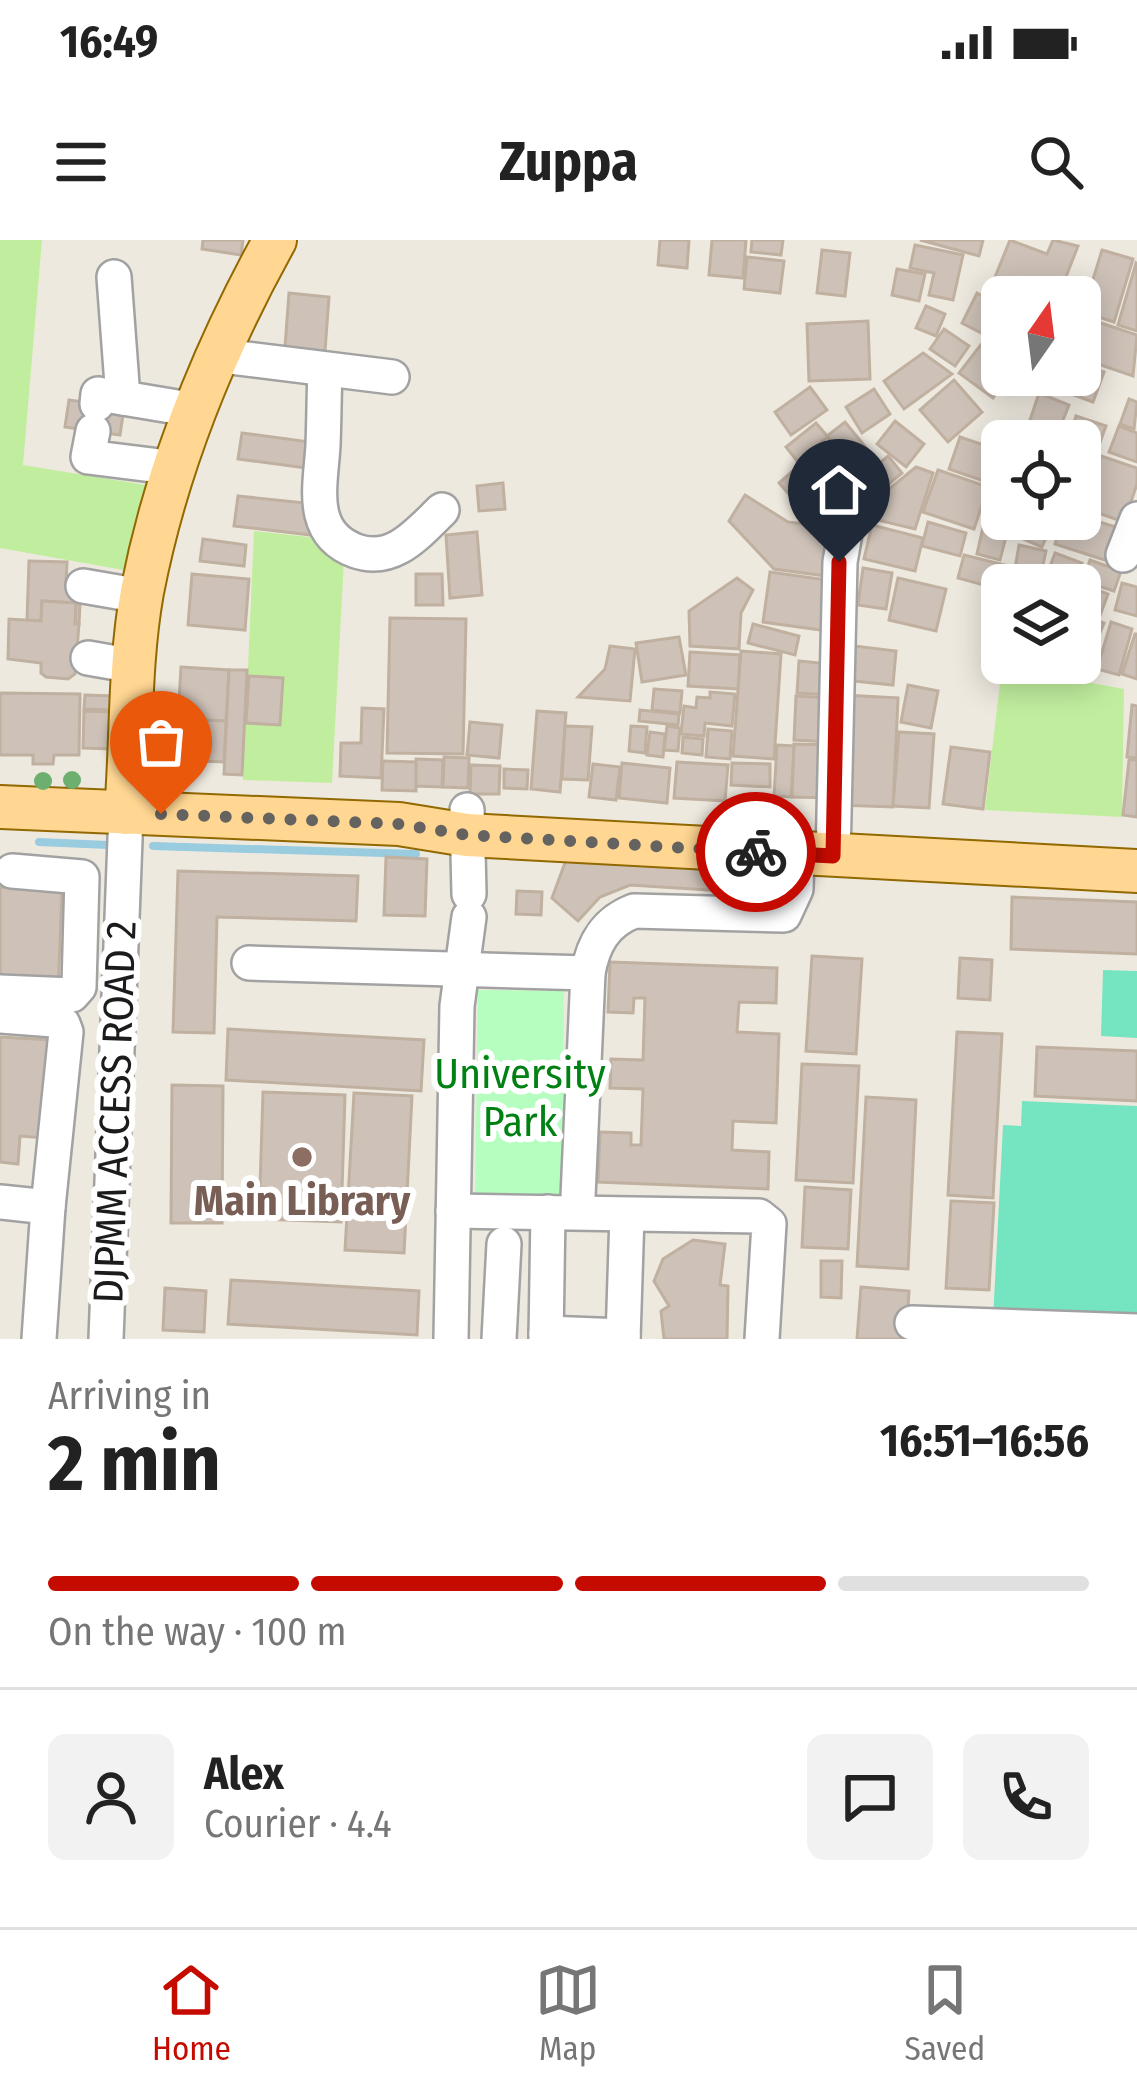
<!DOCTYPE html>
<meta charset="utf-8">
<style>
body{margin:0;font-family:"Fira Sans Condensed",sans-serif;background:#f2f2f2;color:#222;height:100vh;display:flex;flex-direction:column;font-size:45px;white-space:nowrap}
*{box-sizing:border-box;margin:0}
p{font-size:39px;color:#767676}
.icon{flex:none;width:66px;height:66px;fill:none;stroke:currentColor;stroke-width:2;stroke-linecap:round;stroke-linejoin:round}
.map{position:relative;height:1099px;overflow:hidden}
.sheet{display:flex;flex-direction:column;background:#fff;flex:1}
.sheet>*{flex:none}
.needle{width:78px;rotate:14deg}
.controls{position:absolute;left:981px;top:36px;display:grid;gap:24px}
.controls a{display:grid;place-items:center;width:120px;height:120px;border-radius:18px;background:#fff;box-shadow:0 6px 30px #0003;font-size:60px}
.pin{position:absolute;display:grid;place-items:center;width:102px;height:102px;color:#fff;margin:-123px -51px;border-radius:50% 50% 50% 0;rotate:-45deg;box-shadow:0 0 12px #0007}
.pin .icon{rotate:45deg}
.courier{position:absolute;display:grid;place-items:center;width:120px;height:120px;margin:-60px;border:9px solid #c50b00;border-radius:50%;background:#fff;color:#222;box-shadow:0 3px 15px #0007}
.overview em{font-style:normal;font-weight:700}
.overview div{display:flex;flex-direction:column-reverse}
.overview{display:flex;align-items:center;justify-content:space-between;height:204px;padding:0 48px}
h1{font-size:78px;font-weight:700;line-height:90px}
.bar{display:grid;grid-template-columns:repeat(4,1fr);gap:18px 12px;align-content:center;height:144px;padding:0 48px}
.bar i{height:15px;border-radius:9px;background:#e0e0e0}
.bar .on{background:#c50b00}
.bar p{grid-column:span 4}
.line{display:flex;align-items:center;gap:30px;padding:0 48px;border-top:3px solid #e0e0e0}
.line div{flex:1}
.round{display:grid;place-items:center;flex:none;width:126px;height:126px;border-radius:18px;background:#f2f2f2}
.status{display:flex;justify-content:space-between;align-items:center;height:84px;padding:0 60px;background:#fff;direction:ltr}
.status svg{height:33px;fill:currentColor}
header{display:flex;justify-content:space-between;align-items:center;height:156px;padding:0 48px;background:#fff;font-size:54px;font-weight:700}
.dock{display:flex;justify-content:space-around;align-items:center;height:168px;border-top:3px solid #e0e0e0;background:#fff;font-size:33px;color:#767676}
.dock a{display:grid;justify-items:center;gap:6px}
.dock .on{color:#c50b00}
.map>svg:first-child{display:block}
.grass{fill:#c1ee9e}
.park{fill:#b5febf}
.pitch{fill:#74e5c0}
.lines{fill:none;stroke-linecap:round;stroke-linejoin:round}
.stream{stroke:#9acce0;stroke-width:8}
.building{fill:#cec2b8;stroke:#c0b0a0;stroke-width:3}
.minor-casing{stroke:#a2a2a2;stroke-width:38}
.major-casing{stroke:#916900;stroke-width:46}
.minor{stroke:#fff;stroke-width:33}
.major{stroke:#ffd692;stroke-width:42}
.tree{fill:#6caf6f}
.done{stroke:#656360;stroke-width:12;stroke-dasharray:0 21.6}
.route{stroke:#c50b00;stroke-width:15}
.education-dot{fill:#8d6e63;stroke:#fff;stroke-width:4.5}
.labels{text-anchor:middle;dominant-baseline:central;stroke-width:12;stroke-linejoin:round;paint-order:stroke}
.park-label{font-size:42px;fill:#018013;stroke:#fff}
.street-label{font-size:42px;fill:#1b1b1b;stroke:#fff}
.education-label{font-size:42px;font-weight:bold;fill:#785e54;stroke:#fff}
</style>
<div class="status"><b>16:49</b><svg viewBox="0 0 49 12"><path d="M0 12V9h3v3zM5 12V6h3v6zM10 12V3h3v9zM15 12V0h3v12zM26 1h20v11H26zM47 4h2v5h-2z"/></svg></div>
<header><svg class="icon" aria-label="menu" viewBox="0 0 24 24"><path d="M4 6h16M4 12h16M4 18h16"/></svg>Zuppa<svg class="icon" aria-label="search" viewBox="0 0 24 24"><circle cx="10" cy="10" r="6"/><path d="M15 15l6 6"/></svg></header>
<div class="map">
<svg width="1137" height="1099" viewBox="0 0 1137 1099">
<rect width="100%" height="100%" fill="#eee9df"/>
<g class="grass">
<path d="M0,0H42L23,225L152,246L129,331L0,308Z"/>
<path d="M254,291L345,301L332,543L243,540Z"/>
<path d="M1002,426L1124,449L1122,577L985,570Z"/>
</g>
<path class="park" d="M478,750L564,751L562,966L475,965Z"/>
<g class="pitch">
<path d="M1103,730L1137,731V798L1101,796Z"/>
<path d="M1022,861L1137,866V1085L993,1080L1003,885L1021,886Z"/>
</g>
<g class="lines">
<g class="stream">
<path d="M39,602L108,605"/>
<path d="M153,606L416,614"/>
</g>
</g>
<g class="building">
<path d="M203,0H243L241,15L202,9Z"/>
<path d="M660,0H689L687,28L658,25Z"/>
<path d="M712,0H746L743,38L709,35Z"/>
<path d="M752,0H783L781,15L751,12Z"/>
<path d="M920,0H983L979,16Z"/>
<path d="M1010,0L1047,14L1053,0L1078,6L1058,57H1002L989,52Z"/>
<path d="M915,5L963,15L953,60L929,55L934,33L910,28Z"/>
<path d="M822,10L850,13L845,56L817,53Z"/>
<path d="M1102,10L1133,19L1114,82L1083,72Z"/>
<path d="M747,17L784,21L780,53L744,49Z"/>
<path d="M1136,23L1137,24V91L1118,85Z"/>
<path d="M897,29L925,34L919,61L892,55Z"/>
<path d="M289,53L329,57L325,111L285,107Z"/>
<path d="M977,53L1002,66L989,97L962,83Z"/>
<path d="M926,66L945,74L936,96L916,88Z"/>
<path d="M1080,76L1137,95L1133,136L1080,118Z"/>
<path d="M868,81L870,139L809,141L807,84Z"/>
<path d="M944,89L969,106L955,126L930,109Z"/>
<path d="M983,102L1002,116V135H1010L993,158L959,133Z"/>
<path d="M923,113L952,134L904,169L884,141Z"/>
<path d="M1080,124L1104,132L1093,162L1030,139L1032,135H1080Z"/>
<path d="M954,140L982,172L948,202L920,170Z"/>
<path d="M810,147L827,170L791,195L775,172Z"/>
<path d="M874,149L890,174L862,193L846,167Z"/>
<path d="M1039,153L1069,165L1055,200L1028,186Z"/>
<path d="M1129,159L1137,162L1134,189L1120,184Z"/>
<path d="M69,160L124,168L120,195L65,187Z"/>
<path d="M1076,176L1106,186L1099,205L1070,195Z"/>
<path d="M895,181L924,204L906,227L877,204Z"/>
<path d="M845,182L877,221L858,238L827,196Z"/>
<path d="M816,183L828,197L797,221L786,207Z"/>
<path d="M1119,186L1137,193V222L1109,212Z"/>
<path d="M242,193L317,203L314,229L238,219Z"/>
<path d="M960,197L1001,211L990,243L949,229Z"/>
<path d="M1080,204L1095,208L1090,226L1080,224Z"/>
<path d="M835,209L856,239L843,248L819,221Z"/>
<path d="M811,215L842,250L810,278L779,243Z"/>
<path d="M888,216L902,233L878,253L864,236Z"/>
<path d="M1101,216L1137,228V244L1124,282L1084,268Z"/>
<path d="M916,227L933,233L915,289L869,278L873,262Z"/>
<path d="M938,230L988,247L974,289L923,272Z"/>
<path d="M503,243L505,269L479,271L477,246Z"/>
<path d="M745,255L788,282L834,287L833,337L774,329L729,281Z"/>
<path d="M238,256L315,264L311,295L234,286Z"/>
<path d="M1080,276L1119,288L1108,321L1055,304L1063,279H1080Z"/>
<path d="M1031,279H1054L1042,307L1023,299Z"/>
<path d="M928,282L966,293L960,316L922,306Z"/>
<path d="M984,283L1008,289L1000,320L977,314Z"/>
<path d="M872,285L923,298L915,331L864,319Z"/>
<path d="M477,292L482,355L450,358L446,295Z"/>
<path d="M203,299L246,305L244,326L200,321Z"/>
<path d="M1019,305L1046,311L1040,339L1014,334Z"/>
<path d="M1055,313L1082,323L1073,345L1044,343Z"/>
<path d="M964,315L1013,327L1008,345H1002V350L958,338Z"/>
<path d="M1090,320L1121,331L1114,351L1083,341Z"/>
<path d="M29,321L67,322L66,343L81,344L79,384H75L76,363L42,361L41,381L27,380Z"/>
<path d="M863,328L892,333L886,369L858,365Z"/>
<path d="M770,332L834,341L828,391L763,382Z"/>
<path d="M192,334L249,339L245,390L188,385Z"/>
<path d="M416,334H442L443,365H416Z"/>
<path d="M737,338L753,350L741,373L739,409L690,406L689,371Z"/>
<path d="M898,338L946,349L936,391L889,380Z"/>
<path d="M1122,343L1137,347V376L1115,370Z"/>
<path d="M1090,347L1108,354L1099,378L1081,371Z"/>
<path d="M42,361L76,363L75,384H79L75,434L68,439L46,437L41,433V423L8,419L9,379L41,381Z"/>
<path d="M1080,374L1104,383L1096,402L1080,395Z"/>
<path d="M390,378L466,379L463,514L387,513Z"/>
<path d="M1111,382L1132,389L1119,435L1097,429Z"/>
<path d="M753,384L799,396L795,415L748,403Z"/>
<path d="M1135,394H1137V439L1122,434Z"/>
<path d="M679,397L686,435L642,442L636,403Z"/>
<path d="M1080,402L1095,406L1090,431L1069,426L1080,423Z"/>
<path d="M846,405L896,411L893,445L843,440Z"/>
<path d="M610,406L635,409L630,461L578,457L605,429Z"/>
<path d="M741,411L781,414L774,519L733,516Z"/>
<path d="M690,412L740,415L738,449L688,446Z"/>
<path d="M799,421L831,424L829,455L797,453Z"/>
<path d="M181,427L229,430L226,481L178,479Z"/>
<path d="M229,430H247L242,535L224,534Z"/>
<path d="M249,436L283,438L280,485L246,483Z"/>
<path d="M908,445L938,451L931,488L901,482Z"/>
<path d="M654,449L682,451L680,473L652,470Z"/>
<path d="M710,452L735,454L732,486L705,483L704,496L681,494L684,466L696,468L697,457L710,458Z"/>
<path d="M0,453L80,454L79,515H54L53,524H33V515H0Z"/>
<path d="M85,455L113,456L112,470L84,469Z"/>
<path d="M843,455L898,458L893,567L838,565Z"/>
<path d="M796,456L832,458L830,502L794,500Z"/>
<path d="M1132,465L1137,466V518L1127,517Z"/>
<path d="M362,468L384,469L381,538L340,536L341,503H361Z"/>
<path d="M640,470L679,474L678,485L639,481Z"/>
<path d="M84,471L112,472L111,509L83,508Z"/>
<path d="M537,471L566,473L560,552L531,549Z"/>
<path d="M178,479L226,481L224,522L176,520Z"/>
<path d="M470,482L502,485L499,518L467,515Z"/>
<path d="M565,486L592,487L588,540L562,539Z"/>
<path d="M631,486L647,487L645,513L629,511Z"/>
<path d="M667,486L680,488L678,511L664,510Z"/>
<path d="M708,489L732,491L730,519L706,517Z"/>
<path d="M650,492L665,494L663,517L647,515Z"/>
<path d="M899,492L934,494L929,568L893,566Z"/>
<path d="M683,497L703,499L702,515L682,513Z"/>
<path d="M794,504L833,505L831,558L792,557Z"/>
<path d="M777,505L794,506L791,557L774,556Z"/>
<path d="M951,507L990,512L983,569L943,564Z"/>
<path d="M444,517L469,518L468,548L443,547Z"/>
<path d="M416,519L443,520L442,547L415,546Z"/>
<path d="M1129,520H1137V577L1123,575Z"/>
<path d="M383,521L416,522V551L382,550Z"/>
<path d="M677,522L728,525L725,561L674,558Z"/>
<path d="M622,523L670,528L667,563L619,558Z"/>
<path d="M732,523L770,524V547L731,545Z"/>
<path d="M593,524L620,527L616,560L589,557Z"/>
<path d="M471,525L500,526L499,554H470Z"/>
<path d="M504,529L528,530L527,549L504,548Z"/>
<path d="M386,617L427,619L425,676L384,675Z"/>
<path d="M566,620L757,631L754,653L630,645L600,657L578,681L552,658Z"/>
<path d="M178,631L358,636L356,681L217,677L214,793L173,792Z"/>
<path d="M0,647L62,651L58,753L0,750Z"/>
<path d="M517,651L542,652L541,675L516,674Z"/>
<path d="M1012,657L1137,662V714L1011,709Z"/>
<path d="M812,716L862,719L856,814L806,811Z"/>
<path d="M960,718L992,720L990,760L958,758Z"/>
<path d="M610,722L777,728L776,763L739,762L737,792L779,794L776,883L733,881L732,910L769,912L768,949L598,942L600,892L631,893V905H641L643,849L610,848L611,819L643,820L645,758H634L633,773L608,772Z"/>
<path d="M228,789L424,800L421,851L226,840Z"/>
<path d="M957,792L1002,794L993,958L948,955Z"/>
<path d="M0,797L51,800L45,898L20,896L18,924L0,922Z"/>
<path d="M1037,807L1137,811V861L1035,856Z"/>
<path d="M802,824L859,826L853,943L796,940Z"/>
<path d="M172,845L223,846L222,983H171Z"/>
<path d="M263,852L345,855L341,982L259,979Z"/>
<path d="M354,853L412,856L404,1013L345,1010Z"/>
<path d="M866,857L916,860L908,1029L857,1026Z"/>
<path d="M805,947L851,950L848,1009L802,1007Z"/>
<path d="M951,961L994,963L989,1050L946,1048Z"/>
<path d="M693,1000L725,1004L720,1045L728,1046L727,1099H664L661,1071L669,1066L654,1041L663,1019Z"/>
<path d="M821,1021H842L841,1058L821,1057Z"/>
<path d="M231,1040L419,1051L417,1095L228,1084Z"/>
<path d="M861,1047L909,1051L906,1099H857Z"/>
<path d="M165,1048L206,1051L204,1092L163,1090Z"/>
</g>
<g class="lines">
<defs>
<g id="minor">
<path d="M114,37L123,158L195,170"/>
<path d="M214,115L392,137"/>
<path d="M325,130C324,155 324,180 323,205C321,244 307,293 356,311C393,324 417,294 442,270"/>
<path d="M97,164L98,154L123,158"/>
<path d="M93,191L88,217L176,228"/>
<path d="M1123,315L1137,279"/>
<path d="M83,346L141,356"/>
<path d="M88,418L134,426"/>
<path d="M467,570L469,654"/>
<path d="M833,616L840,322L852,254"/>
<path d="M249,723L588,733"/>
<path d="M0,752L72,755L79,747L82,637L12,631"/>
<path d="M0,776L54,780L63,784L66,792L48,967"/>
<path d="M578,957L588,733C593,704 605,682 634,671L784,675L796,649L797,614"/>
<path d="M0,962L48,967L39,1099"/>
<path d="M453,971L759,976L769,984L762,1099"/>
<path d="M912,1083L1137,1091"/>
<path d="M546,1093L623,1096"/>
<path d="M106,1099L126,573"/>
<path d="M451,1099L457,766L469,677"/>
<path d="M499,1099L504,1004"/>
<path d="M546,1099L548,972"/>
<path d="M623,1099L627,975"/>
</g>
<g id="major">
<path d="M0,567L399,584L467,595L1137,631"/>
<path d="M126,573C132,500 129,424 142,352C166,228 214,110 275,0"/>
</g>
</defs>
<use href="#minor" class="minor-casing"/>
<use href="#major" class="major-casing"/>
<use href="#minor" class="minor"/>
<use href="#major" class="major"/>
</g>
<g class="tree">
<circle cx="72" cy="540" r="9"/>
<circle cx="43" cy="541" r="9"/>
</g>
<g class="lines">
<path class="done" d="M161,574L398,584L467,595L756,612"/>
<path class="route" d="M756,612L833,616L839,322"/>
</g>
<circle class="education-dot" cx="302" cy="917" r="12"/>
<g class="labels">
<g class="park-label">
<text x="520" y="834">University<tspan x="520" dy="48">Park</tspan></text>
</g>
<g class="street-label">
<text transform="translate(115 872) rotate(-88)">DJPMM ACCESS ROAD 2</text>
</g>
<g class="education-label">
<text x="302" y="961">Main Library</text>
</g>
</g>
</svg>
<div class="controls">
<a><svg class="needle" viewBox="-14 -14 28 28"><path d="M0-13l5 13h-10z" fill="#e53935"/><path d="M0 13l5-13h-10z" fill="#767676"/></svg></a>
<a><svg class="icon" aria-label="locate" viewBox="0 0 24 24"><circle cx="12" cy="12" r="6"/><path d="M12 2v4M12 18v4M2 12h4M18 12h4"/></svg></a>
<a><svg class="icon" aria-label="layers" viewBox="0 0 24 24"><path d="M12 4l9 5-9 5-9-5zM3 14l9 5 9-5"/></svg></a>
</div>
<div class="pin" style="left:161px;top:574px;background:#ea580c"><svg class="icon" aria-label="bag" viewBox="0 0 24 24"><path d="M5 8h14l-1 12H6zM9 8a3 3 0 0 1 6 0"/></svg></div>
<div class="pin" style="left:839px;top:322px;background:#1f2937"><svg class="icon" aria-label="home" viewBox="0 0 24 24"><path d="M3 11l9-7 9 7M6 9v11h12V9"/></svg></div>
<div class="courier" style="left:756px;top:612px"><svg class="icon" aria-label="bike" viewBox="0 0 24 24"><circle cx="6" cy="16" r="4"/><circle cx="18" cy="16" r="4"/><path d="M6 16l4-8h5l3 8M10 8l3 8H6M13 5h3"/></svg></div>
</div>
<section class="sheet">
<div class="overview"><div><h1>2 min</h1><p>Arriving in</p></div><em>16:51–16:56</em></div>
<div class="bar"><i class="on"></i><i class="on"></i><i class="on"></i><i></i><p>On the way · 100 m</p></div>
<div class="line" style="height:216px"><a class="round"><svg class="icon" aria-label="person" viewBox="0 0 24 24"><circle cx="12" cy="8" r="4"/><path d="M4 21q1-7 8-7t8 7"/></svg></a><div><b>Alex</b><p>Courier · 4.4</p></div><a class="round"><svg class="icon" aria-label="chat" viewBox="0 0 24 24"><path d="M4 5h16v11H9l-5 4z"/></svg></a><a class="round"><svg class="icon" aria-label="phone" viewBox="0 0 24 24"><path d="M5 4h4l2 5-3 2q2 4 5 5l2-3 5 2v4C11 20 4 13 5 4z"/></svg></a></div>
</section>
<nav class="dock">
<a class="on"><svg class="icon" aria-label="home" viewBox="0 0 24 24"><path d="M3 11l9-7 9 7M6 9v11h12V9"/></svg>Home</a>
<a><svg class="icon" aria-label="map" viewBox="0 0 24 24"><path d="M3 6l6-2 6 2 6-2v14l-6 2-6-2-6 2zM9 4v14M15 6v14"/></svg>Map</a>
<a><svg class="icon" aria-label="saved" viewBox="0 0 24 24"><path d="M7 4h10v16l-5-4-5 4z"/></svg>Saved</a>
</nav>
